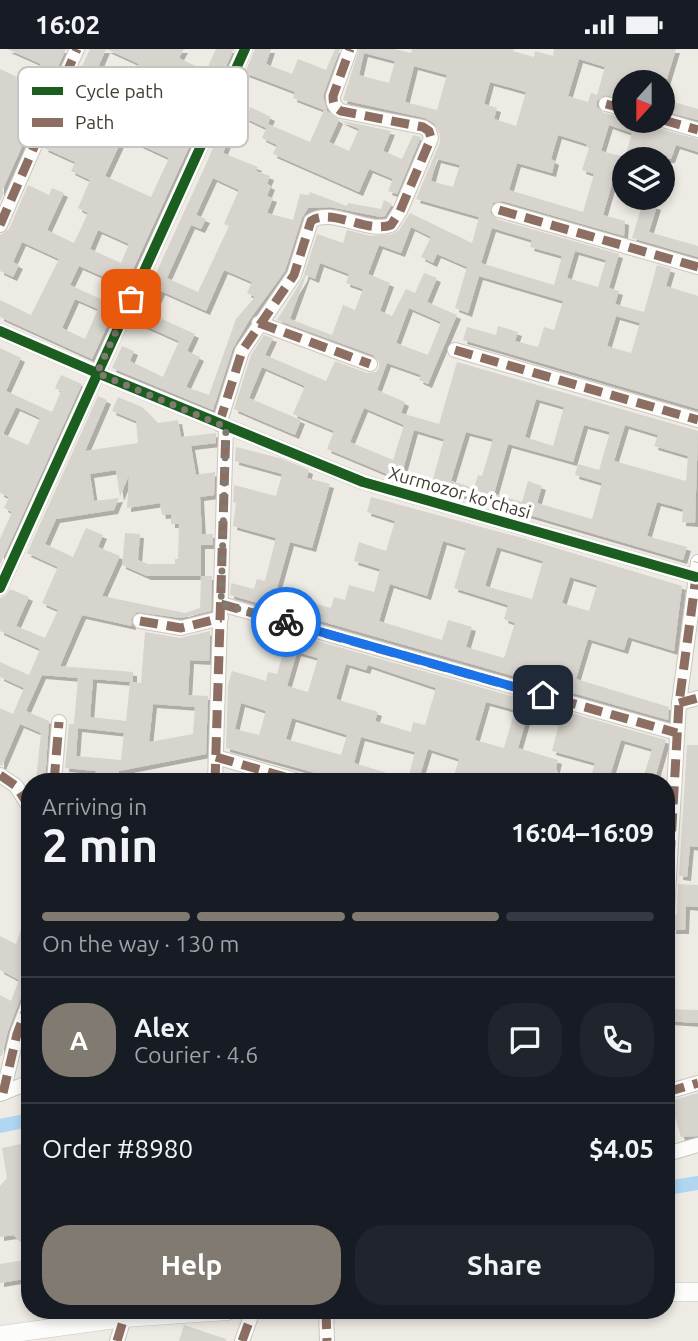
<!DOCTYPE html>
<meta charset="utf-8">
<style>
body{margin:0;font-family:Ubuntu,sans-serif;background:#20242c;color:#f1f3f6;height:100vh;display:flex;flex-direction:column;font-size:26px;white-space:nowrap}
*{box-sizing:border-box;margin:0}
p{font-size:23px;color:#9ea1a6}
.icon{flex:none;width:38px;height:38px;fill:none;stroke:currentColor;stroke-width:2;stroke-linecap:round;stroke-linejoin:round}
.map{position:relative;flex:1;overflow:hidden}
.details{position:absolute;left:21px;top:724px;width:654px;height:546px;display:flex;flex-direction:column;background:#171b24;border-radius:28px;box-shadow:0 4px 10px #0003}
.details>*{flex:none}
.needle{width:46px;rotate:201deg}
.tools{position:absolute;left:612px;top:21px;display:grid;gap:14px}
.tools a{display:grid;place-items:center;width:63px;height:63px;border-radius:50%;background:#171b24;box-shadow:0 4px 10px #0003;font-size:35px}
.pin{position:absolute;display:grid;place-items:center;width:60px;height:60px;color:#fff;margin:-30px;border-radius:14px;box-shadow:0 4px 10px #0006}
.courier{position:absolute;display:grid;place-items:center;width:70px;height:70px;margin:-35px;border:5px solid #1a73e8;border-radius:50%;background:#fff;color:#222;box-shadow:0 2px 9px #0007}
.overview em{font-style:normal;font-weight:600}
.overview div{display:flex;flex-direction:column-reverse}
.overview{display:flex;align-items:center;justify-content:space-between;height:119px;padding:0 21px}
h1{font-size:46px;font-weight:600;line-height:52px}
.bar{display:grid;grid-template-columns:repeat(4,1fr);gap:10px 7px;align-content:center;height:84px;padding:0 21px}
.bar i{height:9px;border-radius:5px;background:#363941}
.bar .on{background:#807a70}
.bar p{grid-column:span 4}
.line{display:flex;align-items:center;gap:18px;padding:0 21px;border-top:2px solid #363941}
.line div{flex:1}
.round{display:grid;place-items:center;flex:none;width:74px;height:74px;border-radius:28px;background:#20242c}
.primary-button{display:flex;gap:14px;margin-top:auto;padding:14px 21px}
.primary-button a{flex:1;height:80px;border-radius:28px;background:#807a70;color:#fff;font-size:28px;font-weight:600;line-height:80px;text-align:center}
.primary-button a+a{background:#20242c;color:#f1f3f6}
.status{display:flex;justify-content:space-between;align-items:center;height:49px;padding:0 35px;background:#171b24;direction:ltr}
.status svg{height:19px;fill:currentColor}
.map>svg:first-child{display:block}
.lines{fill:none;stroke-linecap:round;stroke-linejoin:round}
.canal{stroke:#b0d6f1;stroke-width:14}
.building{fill:#d7d4cd;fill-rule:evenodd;filter:url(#shadow)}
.minor-casing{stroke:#cac7c0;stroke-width:16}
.tertiary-casing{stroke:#cac7c0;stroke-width:19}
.minor{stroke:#fcfcfb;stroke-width:14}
.tertiary{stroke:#fcfcfb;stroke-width:18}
.quiet{stroke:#8d6e63;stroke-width:9;stroke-dasharray:18 9;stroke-linecap:butt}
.cycleway-casing{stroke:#fff;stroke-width:15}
.cycleway{stroke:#1b5e20;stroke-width:10}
.done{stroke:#807a70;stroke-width:7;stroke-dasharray:0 12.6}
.route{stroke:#1a73e8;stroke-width:9}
.labels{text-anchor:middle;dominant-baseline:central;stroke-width:7;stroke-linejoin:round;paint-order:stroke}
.street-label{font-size:18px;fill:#443d31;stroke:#fff}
.key{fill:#fff;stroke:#c7c5c1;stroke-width:2}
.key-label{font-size:19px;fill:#443d31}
</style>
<div class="status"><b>16:02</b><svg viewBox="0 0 49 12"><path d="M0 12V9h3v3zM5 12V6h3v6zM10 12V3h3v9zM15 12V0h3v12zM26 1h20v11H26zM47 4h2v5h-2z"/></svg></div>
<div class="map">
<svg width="698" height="1292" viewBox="0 0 698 1292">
<defs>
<filter id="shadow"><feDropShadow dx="4" dy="4" stdDeviation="0" flood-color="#0004"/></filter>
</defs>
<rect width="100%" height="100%" fill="#eeebe4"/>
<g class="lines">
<g class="canal">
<path d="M0,1077L30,1071"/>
<path d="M667,1139L698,1134"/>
</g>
</g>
<g class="building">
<path d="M7,0H66L2,142L4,143L0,152V20L32,35L41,15Z"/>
<path d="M90,0H184L179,9L206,22L216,0H234L92,310L0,268V251L31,266L59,210L22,193L13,213L19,216L13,228L0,222V186L9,180L28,136L49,146L52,139L64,144L47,181L74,194L88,164L78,159L90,131L71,122L75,113L44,99ZM106,0L139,15L129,35L121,31L119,35H91ZM91,37L114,47L105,68L81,57ZM123,88L169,109L151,148L105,127ZM98,181L129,195L121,214L90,200ZM79,217L113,232L105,252L70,236ZM75,250L98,260L85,290L62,279Z"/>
<path d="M255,0H271L266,15L292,25L298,10L326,21L335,0H340L323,47L327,62L339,71L329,93L349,102L359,80L339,71L391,82L383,102L402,110L413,86L421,88L397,145L388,142L393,130L369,120L359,143L273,105L277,96L262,89L268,75L310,93L324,61L293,49L295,43L245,24Z"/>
<path d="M359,0H394L411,4L412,0H514L513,2L534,8L535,2L553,7L554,0H676L666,33H625V50L604,46L597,52V58L604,64L625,69V72H647L654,74L660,80L698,90V103L676,96L671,110H625V131L614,128L603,166L625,172L624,187L502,152L493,154L490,163L496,170L619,205L609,239L619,242L615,255L644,263L657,216L671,220L666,237L698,247V360L463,291L467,278L496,286L498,277L518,283L515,292L538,298L544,278L554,281L563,252L479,227L468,264L455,259L467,218L437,205L433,214L421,208L431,188L411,178L401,204L379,196L368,225L390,234L380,262L392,267L406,240L415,244L424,224L437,229L427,253L457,266L428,335L419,331L421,326L387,314L377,341L405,353L401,364L439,375L457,313L698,382L695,474L682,473L683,460L657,453L647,487L687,498L683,511L431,437L444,390L414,381L401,428L399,431L386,427L387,425L327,400L334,382L293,365L305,337L262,318L249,349L301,371L295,386L234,360L251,306L264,286L273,289L265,306L326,332L335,312L367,324L376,323L379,319V313L373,306L277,271L303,229L317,185L343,194L347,181L371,187L393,185L399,181L410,164L472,194L479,168L416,150L440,93V86L435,75L425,69L343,51ZM364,4L395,12L389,34L359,26ZM579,10L605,18L597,46L591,44L588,53L568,47ZM414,17L447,26L437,61L405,53ZM490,33L526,43L516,77L494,70L497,59L484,55ZM609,76L632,84L625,108L601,102ZM558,86L587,95L586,98L589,99L582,121L594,125L583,163L509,141L517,114L552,124L555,112L551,110ZM437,110L460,116L453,138L431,132ZM492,179L532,191L530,198L562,207L554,236L481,214ZM575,202L606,211L598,238L567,229ZM320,214L349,225L346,234L363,240L355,261L343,256L332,286L290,270L306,226L315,230ZM409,259L441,273L428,306L396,294ZM616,267L640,274L631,304L607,297ZM536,350L564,358L553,397L525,388ZM364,359L404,376L393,411L350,393ZM584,376L610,383L599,421L578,415L575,426L602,434L592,470L537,454L542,437L528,432L522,453L494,445L508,395L573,413ZM625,376L658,386L654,397L688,407L686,432L614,412ZM466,383L493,390L482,427L478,426L474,439L451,432Z"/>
<path d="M663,50L698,60V71L663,62Z"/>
<path d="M229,58L240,63L223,104L258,118L256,122L270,127L267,135L271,137L267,147L273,149L267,164L293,171L300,145L309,146L310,143L347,157L348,154L381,160L384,151L392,155L385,167L381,168L330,158L308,159L302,169L285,222L250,270L233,299L213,361L112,319L122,297L134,302L130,312L163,328L179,292L134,272L207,113ZM213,129L239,141L224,175L229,177L198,243L167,229L191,176L201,180L206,170L196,166ZM224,221L252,233L247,244L255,248L236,270L209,346L186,338L200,308L187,302L195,285L151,265L161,242L206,262Z"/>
<path d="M250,58L271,68L266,79L245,69Z"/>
<path d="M643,153L657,157L649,183L698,197V208L632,189Z"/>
<path d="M0,299L21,309L6,342L52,363L61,342L55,339L61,326L82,335L0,516V490L12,463L4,459L9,448L0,444ZM16,358L40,369L28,396L3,385Z"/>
<path d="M98,347L107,351L85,402L138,394L136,372L112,362L118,348L142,358L158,374L178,371L181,388L216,384V394L191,397L196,426L215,423L214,446L200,448L202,485H213V496H201V527H147L122,516L125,484L140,485L138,511L148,515H175V510H178L179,475H171V465L162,466L160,454L127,459L129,426L120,448L116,421L90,425L94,452L119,449L114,461L56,470L45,495L73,508L86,479L103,486L98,498L120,507L102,547L185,564L200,559L201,527H212L211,562L181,569L137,563L131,570L132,577L82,566L60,617L133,623V633L141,634L145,583L180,589L210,582L209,612L190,611L188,646L208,647L206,705L119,722V733H95L96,722L65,719L69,675H74L78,629L42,626L26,662L49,672L45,733H40L36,731L41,684L20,675L2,717L0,716V659L13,665L24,639L0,628V613L29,626L40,600L0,582V549L6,546L10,540L29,548L16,577L45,589L58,561L42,554L58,518L27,504ZM93,630L130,633L126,672L90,668ZM153,655L195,658L193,685L149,693ZM78,679L124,684L121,711L76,707Z"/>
<path d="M236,398L283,410L309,421L307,429L330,435L312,499L290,493L276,543L331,559L334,548L345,551L349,536L374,543L380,520L354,512L359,493L386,502L395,472L367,463L371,448L526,490L682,537L674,602L628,588L624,601L588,590L576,630L669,658L668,671L230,546L231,534L254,540L257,530L265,532L276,489L233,477L236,454L233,453L234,436L276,447L282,425L235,412ZM443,492L466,499L454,539L508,556L504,570L515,574L504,609L466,598L472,578L448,571L442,591L379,572L390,535L427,547ZM497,498L543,512L532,550L485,537ZM570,528L597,536L589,562L562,554Z"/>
<path d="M289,584L666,691L654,733H642L652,700L621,691L608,733H589L595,714L552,702L559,674L528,665L518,699L558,711L556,719L562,733H537L521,729L520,733H452L459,710L428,700L418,733H348L226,699L228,636L232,622L266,632L268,623L277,625ZM297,603L318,609L308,643L287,637ZM346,615L366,621L368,616L436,639L425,676L413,673L411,683L375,672L378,663L336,650ZM486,653L515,661L504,699L475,691ZM241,654L266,662L259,686L235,680ZM292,669L347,686L341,706L286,690ZM361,688L415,703L408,730L354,714Z"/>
<path d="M687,696H698V798L690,797L687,828L679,827Z"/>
<path d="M678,835L698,836V858L686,857L685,881H672L673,870L677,864Z"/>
<path d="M28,859L30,942L21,948L8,982L2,1007H0V946L11,952L19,931L0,921V887L16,895Z"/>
<path d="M667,960L698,961V974L667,972Z"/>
<path d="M698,1044V1087L681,1088L670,1052Z"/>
<path d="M30,1093V1200L13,1186L0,1188V1137L7,1129L2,1099Z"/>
<path d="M30,1210V1229L0,1234V1215Z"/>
<path d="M184,1276L226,1290V1292H179Z"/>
</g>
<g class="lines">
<defs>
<g id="minor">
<path d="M606,55L625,60"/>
<path d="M663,71L698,81"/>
<path d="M499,161L698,218"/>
<path d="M0,176L77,0"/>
<path d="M259,274L370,315"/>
<path d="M0,282L97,324L363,433L696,528"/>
<path d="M455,301L698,371"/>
<path d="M219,375L242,302L294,226L311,172C332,158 367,185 391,176L400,162L431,89L429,82L423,78L341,62C334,58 333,54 333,47L350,0"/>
<path d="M0,539L245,0"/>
<path d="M221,555L677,684"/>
<path d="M140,572L181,579L221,569"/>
<path d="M679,654L698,649"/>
<path d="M216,708L302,733"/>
<path d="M0,726L16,737L30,759"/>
<path d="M54,733L59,673"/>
<path d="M215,733L226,378"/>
<path d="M667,863L679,654L698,513"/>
<path d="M667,1043L698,1034"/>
<path d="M3,1044L17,985L30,951"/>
<path d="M0,1045L30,1033"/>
<path d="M667,1105L698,1096"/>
<path d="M326,1262L327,1292"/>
<path d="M117,1292L124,1269"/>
<path d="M242,1292L253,1262"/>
</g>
<g id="tertiary">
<path d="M667,1243H698"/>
<path d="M0,1286L124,1269L228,1262"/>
</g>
</defs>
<use href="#minor" class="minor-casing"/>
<use href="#tertiary" class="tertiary-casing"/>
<use href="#minor" class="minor"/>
<use href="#tertiary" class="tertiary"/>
<g class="quiet">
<path d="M606,55L625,60"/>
<path d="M663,71L698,81"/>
<path d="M499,161L698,218"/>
<path d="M0,176L77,0"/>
<path d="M259,274L370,315"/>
<path d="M455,301L698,371"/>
<path d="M219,375L242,302L294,226L311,172C332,158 367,185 391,176L400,162L431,89L429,82L423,78L341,62C334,58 333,54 333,47L350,0"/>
<path d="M221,555L677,684"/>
<path d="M140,572L181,579L221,569"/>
<path d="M679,654L698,649"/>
<path d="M216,708L302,733"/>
<path d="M0,726L16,737L30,759"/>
<path d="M54,733L59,673"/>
<path d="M215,733L226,378"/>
<path d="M667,863L679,654L698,513"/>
<path d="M667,1043L698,1034"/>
<path d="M3,1044L17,985L30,951"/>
<path d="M326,1262L327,1292"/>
<path d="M117,1292L124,1269"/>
<path d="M242,1292L253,1262"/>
</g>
<defs>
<g id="cycleway">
<path d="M0,282L97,324L363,433L696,528"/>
<path d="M0,539L245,0"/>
</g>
</defs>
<use href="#cycleway" class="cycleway-casing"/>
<use href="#cycleway" class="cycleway"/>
</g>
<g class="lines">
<path class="done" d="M131,250L97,324L226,378L221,555L286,573"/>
<path class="route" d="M286,573L543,646"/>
</g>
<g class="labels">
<g class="street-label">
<text transform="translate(460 443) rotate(16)">Xurmozor koʻchasi</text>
</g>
</g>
<rect x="18" y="18" width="230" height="80" rx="10" class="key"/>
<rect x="32" y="38" width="31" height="8" fill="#1b5e20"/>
<rect x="32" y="69" width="31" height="9" fill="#8d6e63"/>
<g class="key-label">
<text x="75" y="49">Cycle path</text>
<text x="75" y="80">Path</text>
</g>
</svg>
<div class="tools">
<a><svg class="needle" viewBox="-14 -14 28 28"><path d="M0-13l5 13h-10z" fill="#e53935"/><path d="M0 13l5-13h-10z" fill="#9ea1a6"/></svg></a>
<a><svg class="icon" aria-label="layers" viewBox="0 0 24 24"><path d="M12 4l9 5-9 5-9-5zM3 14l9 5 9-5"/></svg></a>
</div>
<div class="pin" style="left:131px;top:250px;background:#ea580c"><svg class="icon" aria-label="bag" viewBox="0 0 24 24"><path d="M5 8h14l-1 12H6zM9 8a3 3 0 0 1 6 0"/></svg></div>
<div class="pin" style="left:543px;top:646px;background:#1f2937"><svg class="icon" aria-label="home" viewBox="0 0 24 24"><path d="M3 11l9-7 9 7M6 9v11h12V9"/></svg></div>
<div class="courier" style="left:286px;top:573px"><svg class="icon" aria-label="bike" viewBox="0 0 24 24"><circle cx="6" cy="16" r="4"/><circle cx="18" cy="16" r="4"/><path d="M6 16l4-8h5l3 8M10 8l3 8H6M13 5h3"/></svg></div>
<section class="details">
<div class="overview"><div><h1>2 min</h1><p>Arriving in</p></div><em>16:04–16:09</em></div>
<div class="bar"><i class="on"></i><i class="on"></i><i class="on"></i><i></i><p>On the way · 130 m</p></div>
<div class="line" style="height:126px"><b class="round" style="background:#807a70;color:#fff">A</b><div><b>Alex</b><p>Courier · 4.6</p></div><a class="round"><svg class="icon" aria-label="chat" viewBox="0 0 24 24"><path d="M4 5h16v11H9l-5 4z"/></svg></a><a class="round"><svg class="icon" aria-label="phone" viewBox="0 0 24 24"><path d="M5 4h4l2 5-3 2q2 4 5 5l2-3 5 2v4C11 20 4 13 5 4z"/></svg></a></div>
<div class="line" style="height:91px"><div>Order #8980</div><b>$4.05</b></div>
<div class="primary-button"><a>Help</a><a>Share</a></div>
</section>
</div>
